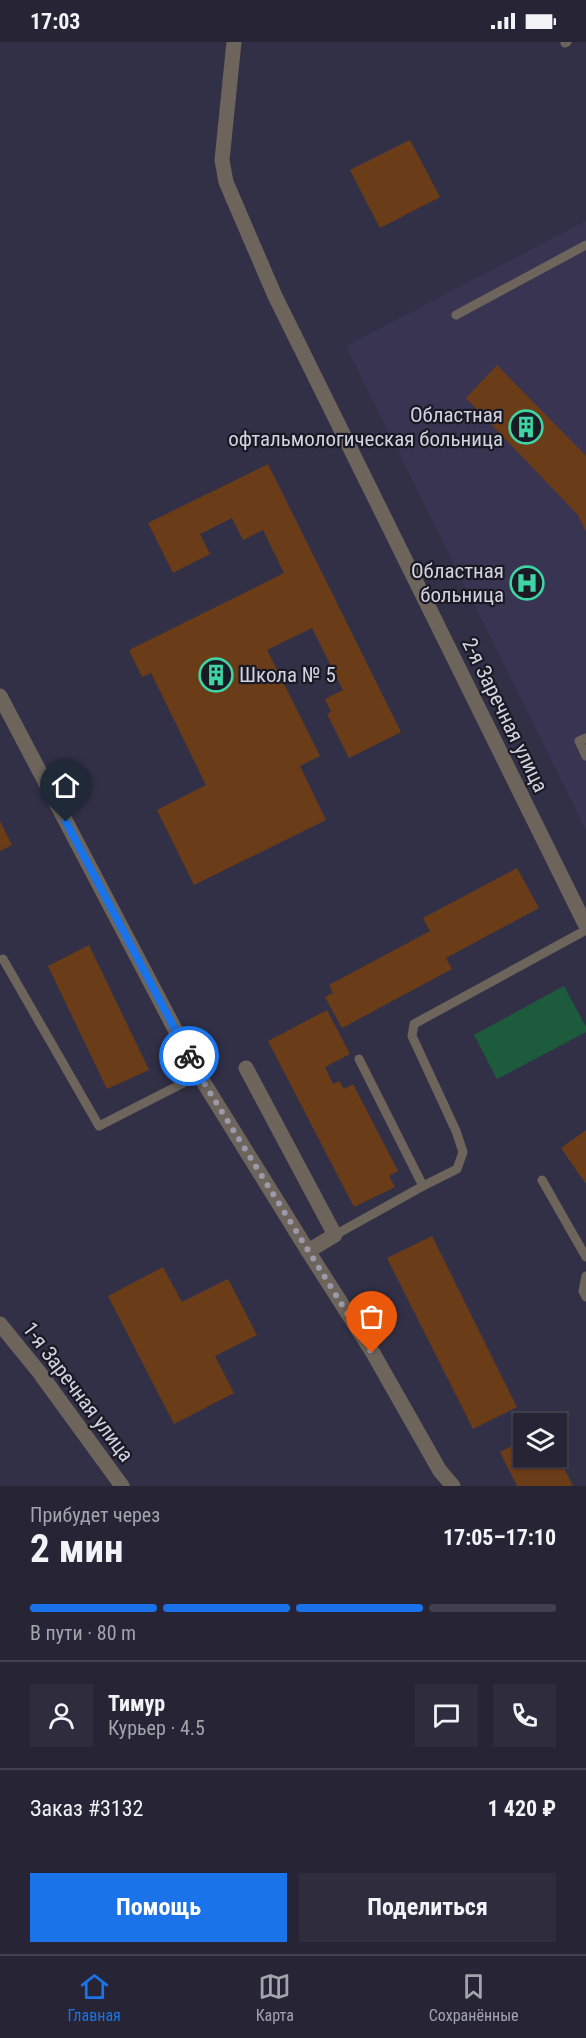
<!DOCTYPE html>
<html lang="ru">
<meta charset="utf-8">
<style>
body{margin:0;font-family:"Roboto Condensed",sans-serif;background:#2e2c3d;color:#f1f3f6;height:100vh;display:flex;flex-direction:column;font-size:22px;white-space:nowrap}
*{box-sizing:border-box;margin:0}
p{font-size:20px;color:#a4a4ad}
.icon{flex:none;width:33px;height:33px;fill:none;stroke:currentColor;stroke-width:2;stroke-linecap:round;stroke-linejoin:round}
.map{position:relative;height:1444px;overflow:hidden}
.panel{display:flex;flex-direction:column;background:#262435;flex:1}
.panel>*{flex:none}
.tools{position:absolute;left:513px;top:1371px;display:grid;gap:12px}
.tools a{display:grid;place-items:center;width:54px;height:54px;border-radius:0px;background:#262435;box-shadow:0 2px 4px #0004,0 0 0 2px #424150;font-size:30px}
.pin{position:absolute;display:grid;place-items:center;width:51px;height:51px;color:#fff;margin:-62px -26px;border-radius:50% 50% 50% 0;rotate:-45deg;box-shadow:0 0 6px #0007}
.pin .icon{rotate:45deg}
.courier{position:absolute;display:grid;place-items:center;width:60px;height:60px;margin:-30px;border:4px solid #1a73e8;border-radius:50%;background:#fff;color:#222;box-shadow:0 2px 8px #0007}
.overview em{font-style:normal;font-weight:700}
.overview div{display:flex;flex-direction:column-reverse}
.overview{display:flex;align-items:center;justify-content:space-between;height:102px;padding:0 30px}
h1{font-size:39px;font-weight:700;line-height:45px}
.bar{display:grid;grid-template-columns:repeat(4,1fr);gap:9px 6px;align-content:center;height:72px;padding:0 30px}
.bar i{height:8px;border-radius:4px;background:#424150}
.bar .current{background:#1a73e8}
.bar p{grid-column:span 4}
.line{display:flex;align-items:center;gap:15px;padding:0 30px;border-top:2px solid #424150}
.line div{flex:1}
.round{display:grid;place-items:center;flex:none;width:63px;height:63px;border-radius:0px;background:#2e2c3d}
.primary-button{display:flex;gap:12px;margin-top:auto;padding:12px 30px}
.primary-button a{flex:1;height:69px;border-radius:0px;background:#1a73e8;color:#fff;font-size:24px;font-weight:700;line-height:69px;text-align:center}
.primary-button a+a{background:#2e2c3d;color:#f1f3f6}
.status{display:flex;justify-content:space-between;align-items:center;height:42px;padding:0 30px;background:#262435;direction:ltr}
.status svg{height:16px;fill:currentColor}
.dock{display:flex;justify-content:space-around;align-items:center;height:84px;border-top:2px solid #424150;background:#262435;font-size:16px;color:#a4a4ad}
.dock a{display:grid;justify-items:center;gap:3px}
.dock .current{color:#1a73e8}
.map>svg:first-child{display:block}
.built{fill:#383452}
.green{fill:#1d5b3d}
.building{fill:#6b3c18}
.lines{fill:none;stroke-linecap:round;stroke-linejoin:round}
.lane{stroke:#6d655b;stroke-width:9}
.street{stroke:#6d655b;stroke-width:15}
.done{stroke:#9b99ab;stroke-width:6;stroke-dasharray:0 10.8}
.route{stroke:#1a73e8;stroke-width:8}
.labels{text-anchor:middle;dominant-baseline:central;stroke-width:4.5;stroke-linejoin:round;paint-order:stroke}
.poi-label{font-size:21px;fill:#d3d2e1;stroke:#1a1924;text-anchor:end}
.street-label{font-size:21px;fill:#d3d2e1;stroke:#1a1924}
</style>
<div class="status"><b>17:03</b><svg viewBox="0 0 49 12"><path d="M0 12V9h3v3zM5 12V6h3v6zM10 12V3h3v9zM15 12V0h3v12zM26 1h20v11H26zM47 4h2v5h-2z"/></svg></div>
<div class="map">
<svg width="586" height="1444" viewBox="0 0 586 1444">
<rect width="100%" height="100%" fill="#323047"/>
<path class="built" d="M586,179V788L346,304Z"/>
<path class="green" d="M564,944L586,985V990L497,1037L474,993Z"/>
<g class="building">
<path d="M410,98L440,155L380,186L350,128Z"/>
<path d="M497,323L586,414V490L578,473L466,356Z"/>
<path d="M268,422L401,690L349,716L327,672L331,670L325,657L343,648L312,586L267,608L320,714L300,724L326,778L194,843L157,768L206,743L151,631L142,635L129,608L284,531L263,488L243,498L232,476L200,492L210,512L173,531L148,481Z"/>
<path d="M0,779L12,803L0,809Z"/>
<path d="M517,826L539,866L446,916L452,927L342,986L325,955L333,951L329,943L430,889L423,876Z"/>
<path d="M89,903L149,1028L107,1047L48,924Z"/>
<path d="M327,968L350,1012L325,1025L333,1042L339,1039L344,1047L353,1042L398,1129L389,1134L395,1145L354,1165L268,999Z"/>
<path d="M586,1088V1142L561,1106Z"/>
<path d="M432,1194L517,1365L473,1387L387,1216Z"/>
<path d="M163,1225L182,1260L228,1237L257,1293L215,1314L234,1351L174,1382L108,1254Z"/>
<path d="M524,1398V1414H558L573,1444H517L500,1410Z"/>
</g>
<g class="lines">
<g class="lane">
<path d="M565,1L567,0"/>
<path d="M456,273L586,203"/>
<path d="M586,696L579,699L586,714"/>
<path d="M3,917L99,1084L199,1033"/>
<path d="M359,1017L423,1144"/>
<path d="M542,1138L586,1215"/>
<path d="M335,1193L423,1144L457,1127L463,1110L456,1089L412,994L414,982L586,888"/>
<path d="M586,1234L583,1249L586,1255"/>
</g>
<g class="street">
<path d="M234,0L222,118L226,140L275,254L586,884"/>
<path d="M0,654L199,1033L308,1209"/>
<path d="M246,1026L335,1193L308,1209L373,1311L440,1429L453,1444"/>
<path d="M0,1282L39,1330L122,1444"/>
</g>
</g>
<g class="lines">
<path class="done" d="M189,1014L199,1033L372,1311"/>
<path class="route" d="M66,780L189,1014"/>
</g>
<defs>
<symbol id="building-ring" viewBox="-11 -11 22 22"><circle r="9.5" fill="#1a1924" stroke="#3ed4a3" stroke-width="1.5"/><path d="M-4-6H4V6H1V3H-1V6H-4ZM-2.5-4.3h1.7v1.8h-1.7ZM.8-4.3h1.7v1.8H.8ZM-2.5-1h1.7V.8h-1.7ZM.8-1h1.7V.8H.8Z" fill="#3ed4a3"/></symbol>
<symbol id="hospital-ring" viewBox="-11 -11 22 22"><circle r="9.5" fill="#1a1924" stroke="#3ed4a3" stroke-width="1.5"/><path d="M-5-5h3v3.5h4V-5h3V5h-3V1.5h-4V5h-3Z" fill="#3ed4a3"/></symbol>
</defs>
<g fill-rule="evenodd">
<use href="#building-ring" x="507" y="366" width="38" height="38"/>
<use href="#hospital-ring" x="508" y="522" width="38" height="38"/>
<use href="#building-ring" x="197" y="614" width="38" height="38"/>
</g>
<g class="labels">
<g class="poi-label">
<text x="503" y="373">Областная<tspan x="503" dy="24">офтальмологическая больница</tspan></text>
<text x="504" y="529">Областная<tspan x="504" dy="24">больница</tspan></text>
<text x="239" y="633" text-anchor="start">Школа № 5</text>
</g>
<g class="street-label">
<text transform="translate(505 673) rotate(64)">2-я Заречная улица</text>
<text transform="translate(78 1350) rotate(53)">1-я Заречная улица</text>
</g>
</g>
</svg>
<div class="tools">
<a><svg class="icon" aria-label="layers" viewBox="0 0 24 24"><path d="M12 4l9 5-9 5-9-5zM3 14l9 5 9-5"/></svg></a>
</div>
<div class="pin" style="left:372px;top:1311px;background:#ea580c"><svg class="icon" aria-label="bag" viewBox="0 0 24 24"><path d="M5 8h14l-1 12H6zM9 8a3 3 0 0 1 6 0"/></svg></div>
<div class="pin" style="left:66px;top:780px;background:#1f2937"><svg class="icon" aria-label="home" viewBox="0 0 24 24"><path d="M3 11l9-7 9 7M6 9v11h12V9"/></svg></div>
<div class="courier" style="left:189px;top:1014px"><svg class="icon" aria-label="bike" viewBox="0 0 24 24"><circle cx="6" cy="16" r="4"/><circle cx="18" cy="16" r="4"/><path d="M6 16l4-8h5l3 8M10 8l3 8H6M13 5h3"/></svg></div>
</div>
<section class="panel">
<div class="overview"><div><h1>2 мин</h1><p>Прибудет через</p></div><em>17:05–17:10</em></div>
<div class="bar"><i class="current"></i><i class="current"></i><i class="current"></i><i></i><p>В пути · 80 m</p></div>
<div class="line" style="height:108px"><a class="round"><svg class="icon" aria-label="person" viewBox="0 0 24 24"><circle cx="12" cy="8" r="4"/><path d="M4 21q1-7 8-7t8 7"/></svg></a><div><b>Тимур</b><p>Курьер · 4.5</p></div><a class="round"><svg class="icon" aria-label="chat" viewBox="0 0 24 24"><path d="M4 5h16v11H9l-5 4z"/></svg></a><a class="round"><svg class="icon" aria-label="phone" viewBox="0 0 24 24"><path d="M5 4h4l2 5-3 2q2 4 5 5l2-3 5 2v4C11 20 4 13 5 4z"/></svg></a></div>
<div class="line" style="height:78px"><div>Заказ #3132</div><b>1 420 ₽</b></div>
<div class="primary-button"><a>Помощь</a><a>Поделиться</a></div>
</section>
<nav class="dock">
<a class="current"><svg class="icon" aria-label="home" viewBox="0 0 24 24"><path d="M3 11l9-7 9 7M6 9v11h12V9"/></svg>Главная</a>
<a><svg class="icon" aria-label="map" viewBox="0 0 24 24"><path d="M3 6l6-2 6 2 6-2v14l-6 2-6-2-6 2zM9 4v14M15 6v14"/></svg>Карта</a>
<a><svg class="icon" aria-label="saved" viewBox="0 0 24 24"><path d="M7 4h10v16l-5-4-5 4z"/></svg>Сохранённые</a>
</nav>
